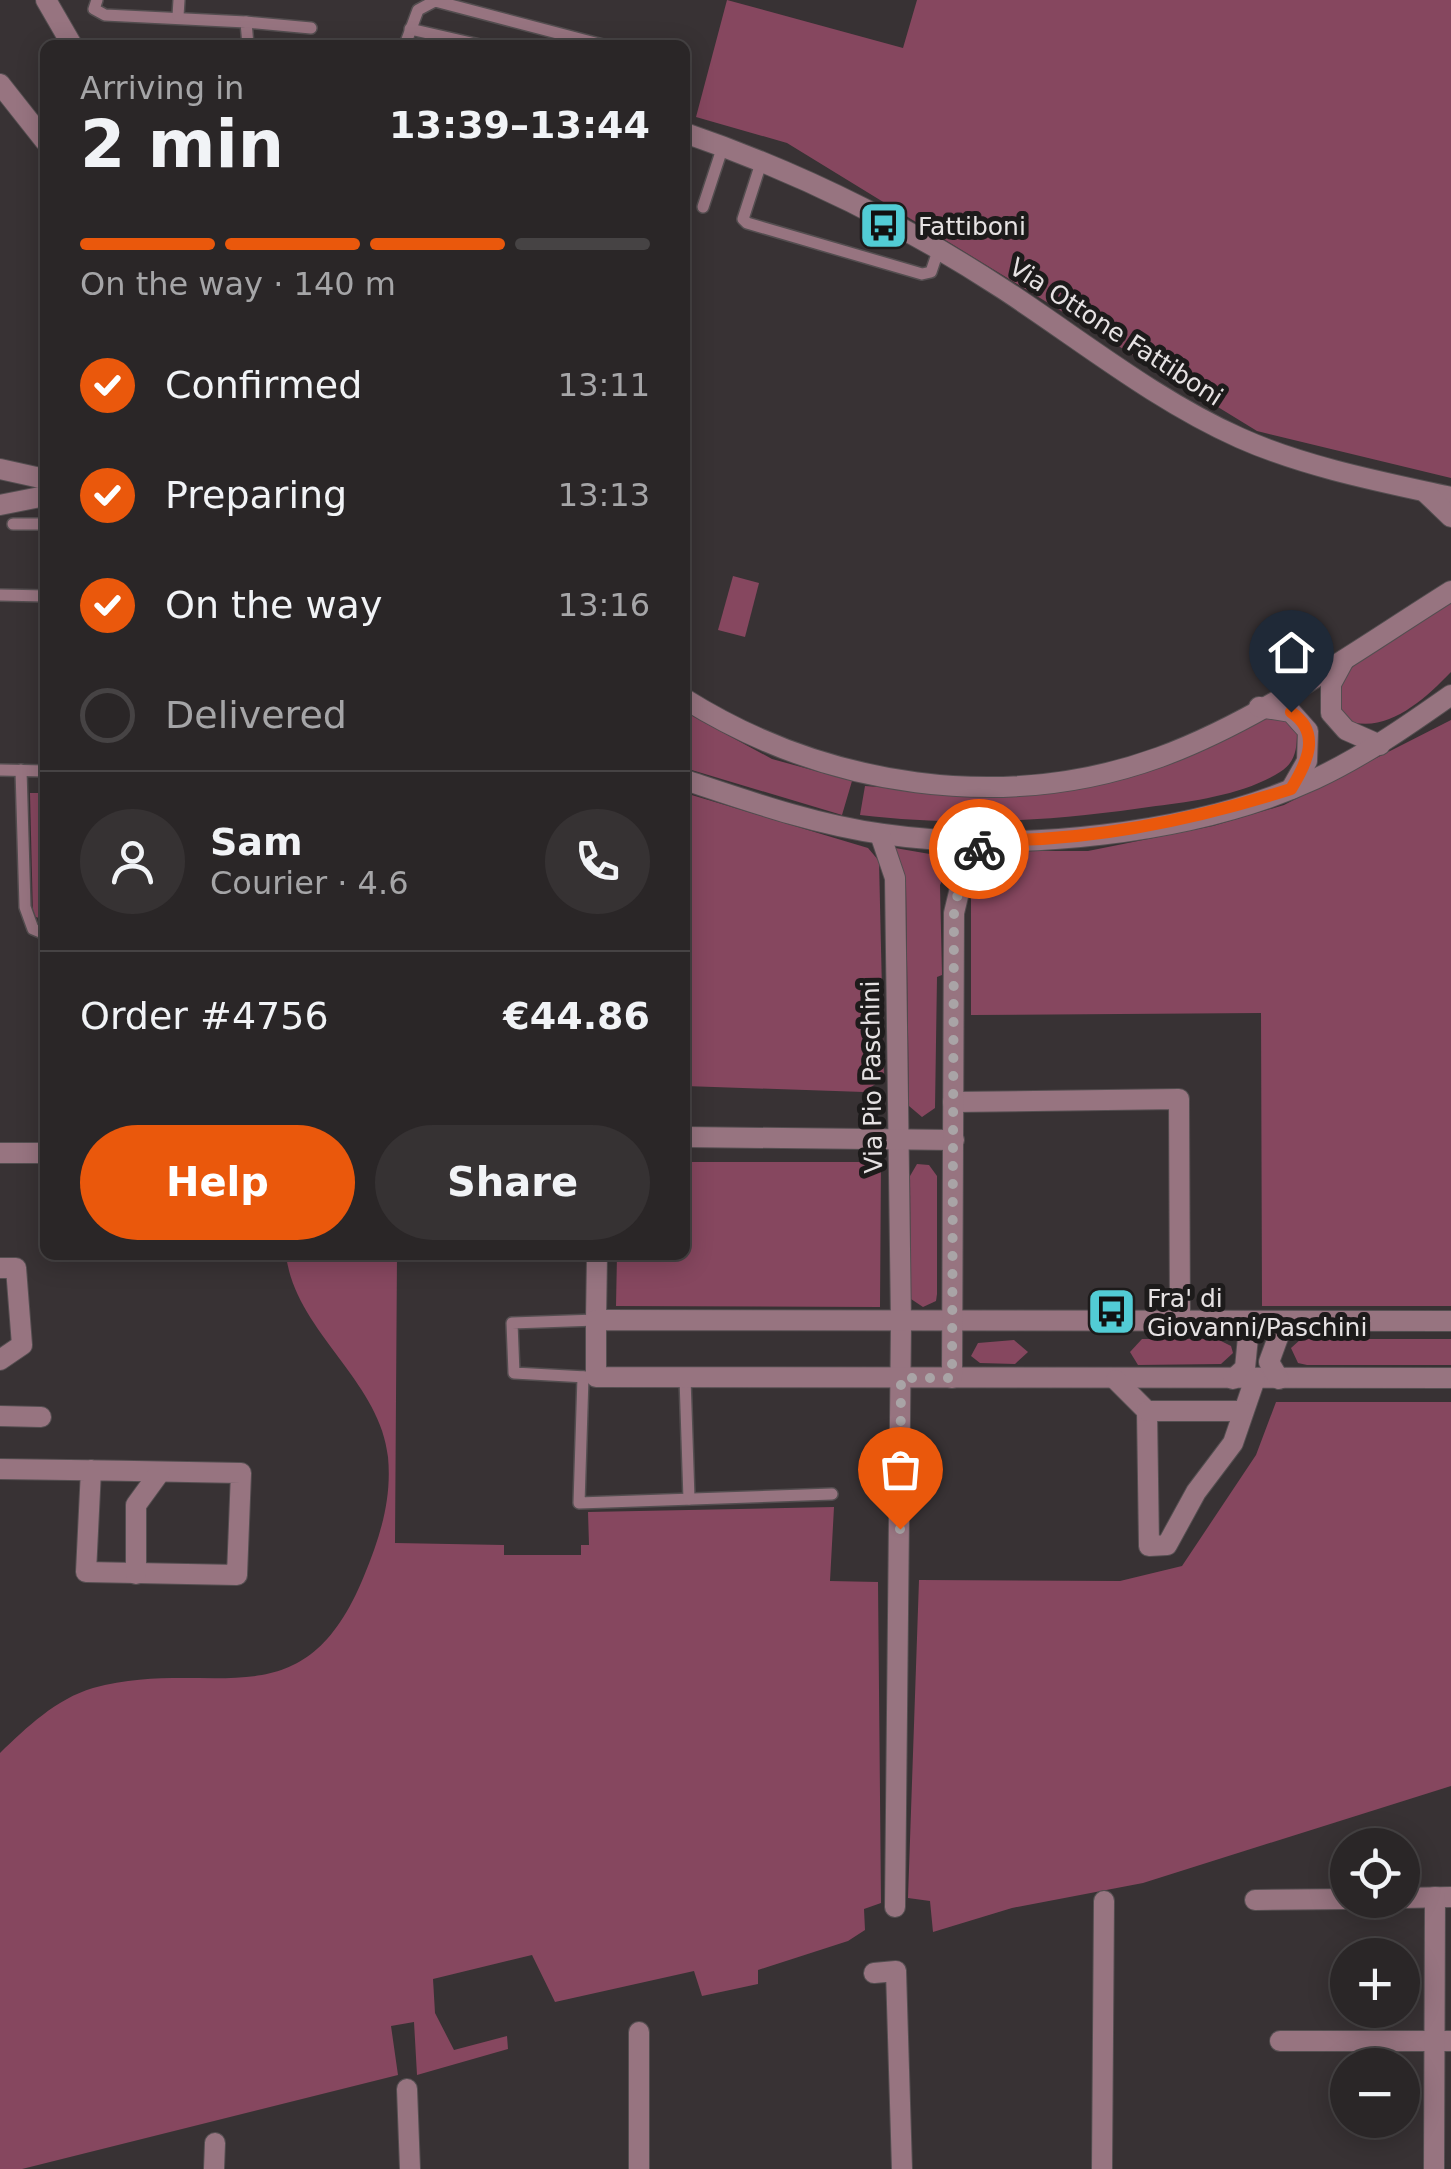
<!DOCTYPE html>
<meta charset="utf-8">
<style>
body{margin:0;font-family:"DejaVu Sans",sans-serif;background:#363233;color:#f1f3f6;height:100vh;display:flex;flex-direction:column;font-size:38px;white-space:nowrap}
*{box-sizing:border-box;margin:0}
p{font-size:32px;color:#a5a5a7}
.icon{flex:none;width:55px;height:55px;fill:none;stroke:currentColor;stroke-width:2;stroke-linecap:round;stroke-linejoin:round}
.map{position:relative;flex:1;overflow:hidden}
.drawer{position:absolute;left:40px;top:40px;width:650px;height:1220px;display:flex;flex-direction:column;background:#2a2627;border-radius:15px;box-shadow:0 5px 25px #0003,0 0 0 2px #464344}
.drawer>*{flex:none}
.fabs{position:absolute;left:1330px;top:1828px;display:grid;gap:20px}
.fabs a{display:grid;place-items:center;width:90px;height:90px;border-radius:50%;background:#2a2627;box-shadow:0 5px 25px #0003,0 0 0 2px #464344;font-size:50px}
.pin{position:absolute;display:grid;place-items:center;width:85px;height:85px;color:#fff;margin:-102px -42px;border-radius:50% 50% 50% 0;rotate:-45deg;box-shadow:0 0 10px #0007}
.pin .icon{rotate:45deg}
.courier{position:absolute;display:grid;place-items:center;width:100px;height:100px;margin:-50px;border:8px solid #ea580c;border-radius:50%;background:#fff;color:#222;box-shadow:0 2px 12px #0007}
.headline em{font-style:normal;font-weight:600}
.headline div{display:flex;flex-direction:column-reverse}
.headline{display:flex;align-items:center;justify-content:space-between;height:170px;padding:0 40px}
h1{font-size:65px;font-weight:600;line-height:75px}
.bar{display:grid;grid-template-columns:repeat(4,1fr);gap:15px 10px;align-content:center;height:120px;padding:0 40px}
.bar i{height:12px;border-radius:8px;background:#464344}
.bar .selected{background:#ea580c}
.bar p{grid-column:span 4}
.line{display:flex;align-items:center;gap:25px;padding:0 40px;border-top:2px solid #464344}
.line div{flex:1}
.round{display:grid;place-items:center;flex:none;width:105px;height:105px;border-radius:52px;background:#363233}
ol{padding:0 40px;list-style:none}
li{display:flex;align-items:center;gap:30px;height:110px}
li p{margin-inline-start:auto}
li .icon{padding:10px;border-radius:50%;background:#ea580c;color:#fff;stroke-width:4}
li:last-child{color:#a5a5a7}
li i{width:55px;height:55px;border:5px solid #464344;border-radius:50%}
.cta{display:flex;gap:20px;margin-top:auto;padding:20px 40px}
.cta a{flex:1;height:115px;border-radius:60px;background:#ea580c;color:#fff;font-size:40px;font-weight:600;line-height:115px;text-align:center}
.cta a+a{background:#363233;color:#f1f3f6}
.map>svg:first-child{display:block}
.green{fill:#86475f}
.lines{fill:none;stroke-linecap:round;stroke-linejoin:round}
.service-casing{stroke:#544e50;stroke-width:14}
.minor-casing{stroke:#544e50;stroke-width:22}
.service{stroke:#977480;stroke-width:11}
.minor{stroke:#977480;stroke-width:20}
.done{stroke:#a9a4a6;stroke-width:10;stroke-dasharray:0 18}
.route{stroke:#ea580c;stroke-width:12}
.labels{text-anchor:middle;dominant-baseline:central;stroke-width:10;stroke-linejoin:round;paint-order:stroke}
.poi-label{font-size:25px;fill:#e6e2e3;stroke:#1d1b1b;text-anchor:start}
.street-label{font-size:25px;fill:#e6e2e3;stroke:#1d1b1b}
</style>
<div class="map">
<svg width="1451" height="2169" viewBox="0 0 1451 2169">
<rect width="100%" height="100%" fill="#383234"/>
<g class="green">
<path d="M727,0L903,48L917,0H1451V478L1257,431L787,143L696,117Z"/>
<path d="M733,576L759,583L745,637L718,630Z"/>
<path d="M1451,595V672C1422,702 1382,738 1341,718L1334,694L1345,668Z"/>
<path d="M685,712L772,759L852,781L842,815L685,768Z"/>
<path d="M1256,717C1274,717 1286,716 1297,733C1297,749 1295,763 1280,772C1245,794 1195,801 1156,806C1055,821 961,827 860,815L865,786C1009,797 1131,803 1256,717Z"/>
<path d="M1451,720V1306H1262L1261,1013L971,1015V880L992,851H1088L1213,826L1284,805Z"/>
<path d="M30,793H45V920L33,916Z"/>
<path d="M685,793L868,848L879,861L884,1078L864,1092L685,1086Z"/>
<path d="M895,848L953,858L940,885L942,975L937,977L935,1108L922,1117L909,1106L906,885Z"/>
<path d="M685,1162H881L880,1307L616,1306L617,1255H685Z"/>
<path d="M917,1164L929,1165L937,1176V1294L936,1301L923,1307L911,1299L910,1176Z"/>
<path d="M286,1255H397L395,1543L504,1545V1555H581V1545H589L588,1512L834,1507L830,1581L878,1582L881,1903L864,1909L865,1930L848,1941L758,1970V1984L702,1996L694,1971L555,2002L532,1955L433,1979L435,2013L454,2050L507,2036L508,2049L417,2075L414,2022L391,2026L398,2075L22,2169H0V1753C27,1727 56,1699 93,1688C213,1655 302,1728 364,1576C380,1537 392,1500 388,1457C380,1380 295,1331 286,1255Z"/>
<path d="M1142,1339H1217L1231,1346L1233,1353L1221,1364L1138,1365L1130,1352Z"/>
<path d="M1301,1339H1451V1365H1307L1298,1363L1291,1348Z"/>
<path d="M1014,1340L1028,1352L1015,1364L980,1363L971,1356L978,1343Z"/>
<path d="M1276,1402H1451V1786L1143,1883L1012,1908L933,1932L930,1901L908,1898L919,1580L1120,1581L1182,1566L1256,1455Z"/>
</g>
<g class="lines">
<defs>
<g id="service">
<path d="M97,0L94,9L105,15L246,22L248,45"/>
<path d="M178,16L179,0"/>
<path d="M246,22L311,28"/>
<path d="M410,29L480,45"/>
<path d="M405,45L418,10L435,1L603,45"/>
<path d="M762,160L743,219L747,223L922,274L931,272L939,248"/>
<path d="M703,207L723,146"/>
<path d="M13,524H45"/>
<path d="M0,595L45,596"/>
<path d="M0,770L45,771"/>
<path d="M21,770L25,907L33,929L45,934"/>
<path d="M583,1377L579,1503L832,1494"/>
<path d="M586,1377L514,1373L512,1323L596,1320"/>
<path d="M685,1378L689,1499"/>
</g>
<g id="minor">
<path d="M46,0L72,45"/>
<path d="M0,84L45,141"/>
<path d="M685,133C799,172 902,223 1003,289C1081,340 1155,400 1240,438C1305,467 1382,482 1451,497"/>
<path d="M0,469L45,479"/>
<path d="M1426,493L1451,517"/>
<path d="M0,505L45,496"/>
<path d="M1344,660L1331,684V713L1346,730L1380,745"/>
<path d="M685,699C826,787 1003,814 1160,757C1261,720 1360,648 1451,591"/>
<path d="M1259,707L1291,712L1308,731L1307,761L1291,789"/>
<path d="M685,780C748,801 816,825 883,834C1014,853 1194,835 1315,779C1364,756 1407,726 1451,695"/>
<path d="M880,834L895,878L901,1323L895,1907"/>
<path d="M953,1102L1179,1099L1180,1321"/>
<path d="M685,1137L954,1140"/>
<path d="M0,1153H45"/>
<path d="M0,1268H16L22,1345L0,1360"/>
<path d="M596,1320L597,1255"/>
<path d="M1451,1321L596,1320V1377L1451,1378"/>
<path d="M952,1378L954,913L965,867L988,840"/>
<path d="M1233,1379L1245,1368L1248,1337L1243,1321"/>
<path d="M1279,1379L1269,1362L1284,1321"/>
<path d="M1116,1380L1147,1411L1149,1546L1167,1545L1196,1492L1233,1443L1255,1379"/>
<path d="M1147,1411H1242"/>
<path d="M0,1416L41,1417"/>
<path d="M0,1469C80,1470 161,1471 241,1473L237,1575L86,1572L91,1470"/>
<path d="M136,1574V1505L160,1472"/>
<path d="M1402,1898L1451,1897"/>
<path d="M1255,1900L1348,1899"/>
<path d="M874,1973L896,1971L902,2169"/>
<path d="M639,2032V2169"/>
<path d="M1280,2041H1451"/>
<path d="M407,2089L410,2169"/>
<path d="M214,2169L215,2143"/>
<path d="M1102,2169L1104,1901"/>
<path d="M1434,2169L1435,1897"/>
</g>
</defs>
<use href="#service" class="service-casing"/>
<use href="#minor" class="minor-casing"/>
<use href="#service" class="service"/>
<use href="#minor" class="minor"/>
</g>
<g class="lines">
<path class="done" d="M900,1529L901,1378H952L954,913L961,878L979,849"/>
<path class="route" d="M979,849L988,840C1091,842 1193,820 1291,789C1307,763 1322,733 1291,712"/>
</g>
<defs>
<symbol id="bus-square" viewBox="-11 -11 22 22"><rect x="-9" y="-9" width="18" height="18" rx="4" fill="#52ccd5" stroke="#1d1b1b"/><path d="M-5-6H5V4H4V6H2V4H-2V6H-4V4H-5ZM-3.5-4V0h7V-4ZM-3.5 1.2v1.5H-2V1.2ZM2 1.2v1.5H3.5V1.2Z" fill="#111"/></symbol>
</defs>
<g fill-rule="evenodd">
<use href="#bus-square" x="856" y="198" width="55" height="55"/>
<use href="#bus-square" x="1084" y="1284" width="55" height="55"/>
</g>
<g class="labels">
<g class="poi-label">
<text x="918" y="226">Fattiboni</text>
<text x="1147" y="1298">Fra' di<tspan x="1147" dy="29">Giovanni/Paschini</tspan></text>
</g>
<g class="street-label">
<text transform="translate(1116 332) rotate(33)">Via Ottone Fattiboni</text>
<text transform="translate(872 1077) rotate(-91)">Via Pio Paschini</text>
</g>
</g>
</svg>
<div class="fabs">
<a><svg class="icon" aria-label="locate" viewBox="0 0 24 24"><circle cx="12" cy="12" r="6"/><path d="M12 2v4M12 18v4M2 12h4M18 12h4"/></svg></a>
<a>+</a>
<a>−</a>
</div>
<div class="pin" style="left:900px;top:1529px;background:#ea580c"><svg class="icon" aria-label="bag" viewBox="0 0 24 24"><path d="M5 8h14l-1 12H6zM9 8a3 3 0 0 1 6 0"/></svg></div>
<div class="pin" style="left:1291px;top:712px;background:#1f2937"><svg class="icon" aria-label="home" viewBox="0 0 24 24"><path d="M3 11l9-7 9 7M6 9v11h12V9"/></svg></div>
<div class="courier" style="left:979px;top:849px"><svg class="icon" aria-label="bike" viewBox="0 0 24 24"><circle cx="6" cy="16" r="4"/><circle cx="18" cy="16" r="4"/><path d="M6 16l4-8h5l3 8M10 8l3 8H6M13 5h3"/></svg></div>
<section class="drawer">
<div class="headline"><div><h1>2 min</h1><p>Arriving in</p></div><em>13:39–13:44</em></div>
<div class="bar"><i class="selected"></i><i class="selected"></i><i class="selected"></i><i></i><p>On the way · 140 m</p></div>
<ol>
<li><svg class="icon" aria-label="check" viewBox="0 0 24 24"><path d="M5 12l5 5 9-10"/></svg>Confirmed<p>13:11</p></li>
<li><svg class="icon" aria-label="check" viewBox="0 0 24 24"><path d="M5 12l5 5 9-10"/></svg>Preparing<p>13:13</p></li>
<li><svg class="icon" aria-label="check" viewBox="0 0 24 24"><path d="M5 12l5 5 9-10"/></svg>On the way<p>13:16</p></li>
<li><i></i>Delivered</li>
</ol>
<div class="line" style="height:180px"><a class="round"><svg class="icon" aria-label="person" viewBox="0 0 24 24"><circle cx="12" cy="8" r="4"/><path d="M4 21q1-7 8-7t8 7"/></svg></a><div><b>Sam</b><p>Courier · 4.6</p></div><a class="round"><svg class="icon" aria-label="phone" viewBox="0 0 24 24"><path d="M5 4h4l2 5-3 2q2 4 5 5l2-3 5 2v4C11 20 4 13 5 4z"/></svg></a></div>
<div class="line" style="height:130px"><div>Order #4756</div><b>€44.86</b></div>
<div class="cta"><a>Help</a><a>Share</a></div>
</section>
</div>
